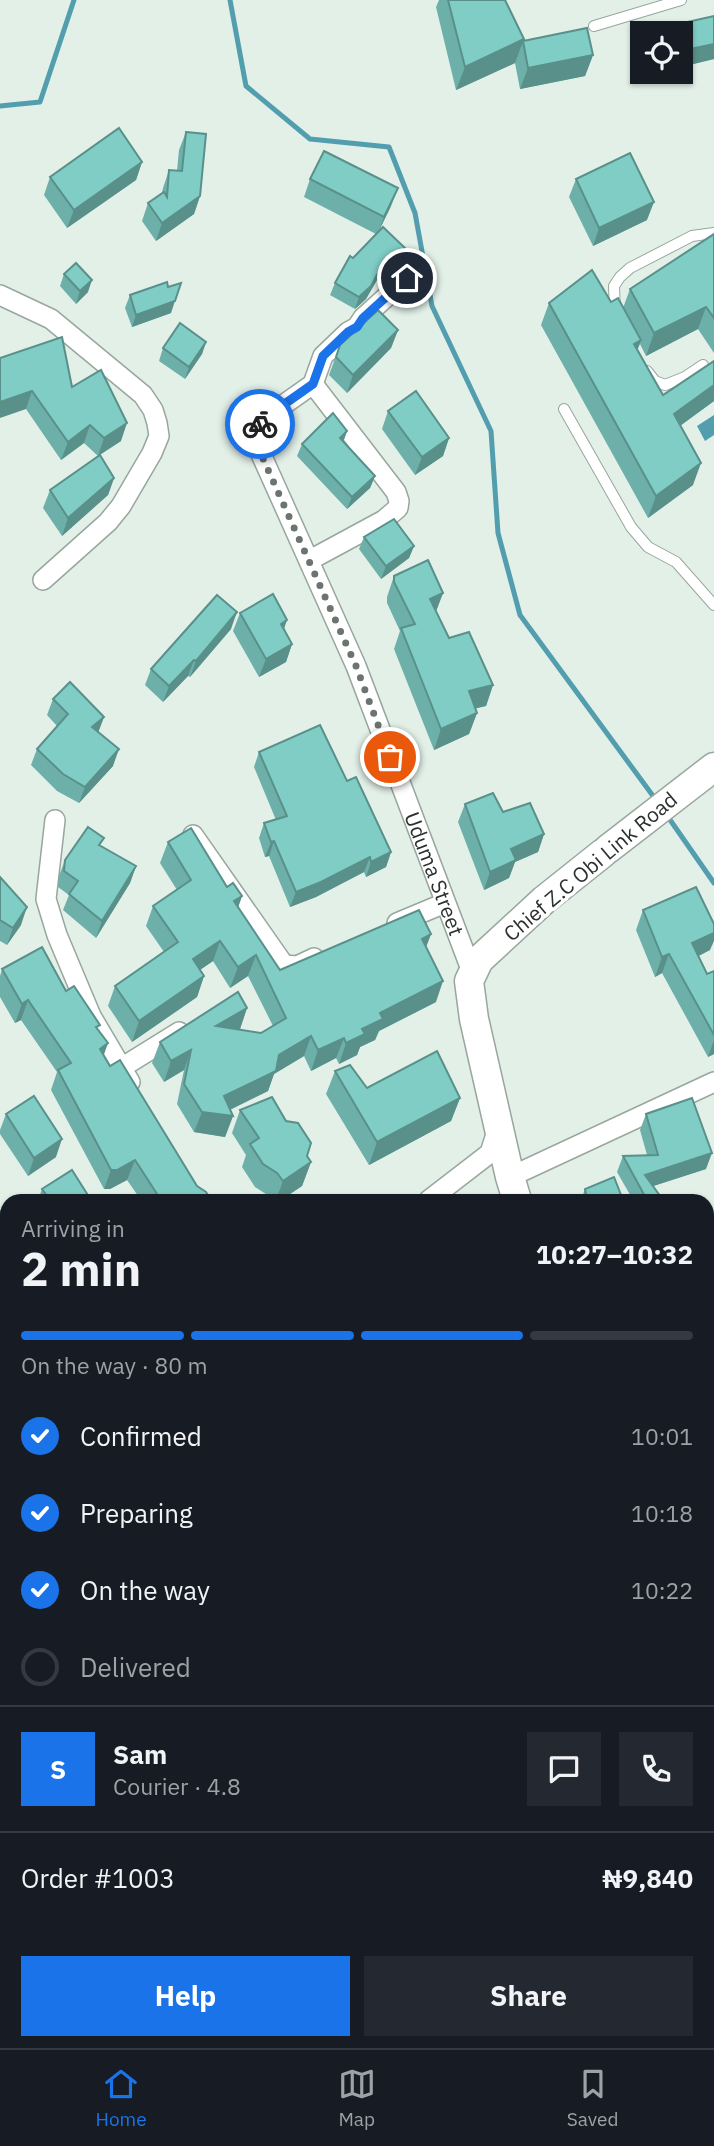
<!DOCTYPE html>
<meta charset="utf-8">
<style>
body{margin:0;font-family:"IBM Plex Sans",sans-serif;background:#242831;color:#f1f3f6;height:100vh;display:flex;flex-direction:column;font-size:26px;white-space:nowrap}
*{box-sizing:border-box;margin:0}
p{font-size:23px;color:#9ea1a6}
.icon{flex:none;width:38px;height:38px;fill:none;stroke:currentColor;stroke-width:2;stroke-linecap:round;stroke-linejoin:round}
.map{position:relative;flex:1;overflow:hidden}
.drawer{position:absolute;left:0px;top:1194px;width:714px;height:856px;display:flex;flex-direction:column;background:#171b24;border-radius:21px 21px 0 0;box-shadow:0 2px 5px #0004}
.drawer>*{flex:none}
.fabs{position:absolute;left:630px;top:21px;display:grid;gap:14px}
.fabs a{display:grid;place-items:center;width:63px;height:63px;border-radius:0px;background:#171b24;box-shadow:0 2px 5px #0004;font-size:35px}
.pin{position:absolute;display:grid;place-items:center;width:60px;height:60px;color:#fff;margin:-30px;border:4px solid #fff;border-radius:50%;box-shadow:0 2px 7px #0007}
.courier{position:absolute;display:grid;place-items:center;width:70px;height:70px;margin:-35px;border:5px solid #1a73e8;border-radius:50%;background:#fff;color:#222;box-shadow:0 2px 9px #0007}
.headline em{font-style:normal;font-weight:700}
.headline div{display:flex;flex-direction:column-reverse}
.headline{display:flex;align-items:center;justify-content:space-between;height:119px;padding:0 21px}
h1{font-size:46px;font-weight:700;line-height:52px}
.bar{display:grid;grid-template-columns:repeat(4,1fr);gap:10px 7px;align-content:center;height:84px;padding:0 21px}
.bar i{height:9px;border-radius:5px;background:#363941}
.bar .on{background:#1a73e8}
.bar p{grid-column:span 4}
.line{display:flex;align-items:center;gap:18px;padding:0 21px;border-top:2px solid #363941}
.line div{flex:1}
.round{display:grid;place-items:center;flex:none;width:74px;height:74px;border-radius:0px;background:#242831}
ol{padding:0 21px;list-style:none}
li{display:flex;align-items:center;gap:21px;height:77px}
li p{margin-inline-start:auto}
li .icon{padding:7px;border-radius:50%;background:#1a73e8;color:#fff;stroke-width:4}
li:last-child{color:#9ea1a6}
li i{width:38px;height:38px;border:4px solid #363941;border-radius:50%}
.button{display:flex;gap:14px;margin-top:auto;padding:14px 21px}
.button a{flex:1;height:80px;border-radius:0px;background:#1a73e8;color:#fff;font-size:28px;font-weight:700;line-height:80px;text-align:center}
.button a+a{background:#242831;color:#f1f3f6}
.menu{display:flex;justify-content:space-around;align-items:center;height:98px;border-top:2px solid #363941;background:#171b24;font-size:19px;color:#9ea1a6}
.menu a{display:grid;justify-items:center;gap:4px}
.menu .on{color:#1a73e8}
.map>svg:first-child{display:block}
.water{fill:#539eae}
.lines{fill:none;stroke-linecap:round;stroke-linejoin:round}
.stream{stroke:#539eae;stroke-width:5}
.lane-casing{stroke:#98a69e;stroke-width:12}
.street-casing{stroke:#98a69e;stroke-width:22}
.secondary-casing{stroke:#98a69e;stroke-width:31}
.lane{stroke:#fff;stroke-width:10}
.street{stroke:#fff;stroke-width:19}
.secondary{stroke:#fff;stroke-width:28}
.wall{fill:#6db0a9}
.shaded-wall{fill:#59908a}
.building{fill:#7fcdc5;stroke:#59908a;stroke-width:2}
.done{stroke:#6b746f;stroke-width:7;stroke-dasharray:0 12.6}
.route{stroke:#1a73e8;stroke-width:9}
.labels{text-anchor:middle;dominant-baseline:central;stroke-width:7;stroke-linejoin:round;paint-order:stroke}
.street-label{font-size:21px;fill:#2b312e;stroke:#fff}
</style>
<div class="map">
<svg width="714" height="2048" viewBox="0 0 714 2048">
<rect width="100%" height="100%" fill="#e2f0e8"/>
<path class="water" d="M714,415V435L705,441L697,426Z"/>
<g class="lines">
<g class="stream">
<path d="M230,0L246,86L310,139L389,147L415,213L432,306L491,431L498,533L520,615L656,800"/>
<path d="M0,106L40,102L74,0"/>
<path d="M666,814L714,883"/>
</g>
<defs>
<g id="lane">
<path d="M594,26L681,0"/>
<path d="M615,312L614,286L620,277L630,268L692,236L714,233"/>
<path d="M647,371L655,381L665,385L685,377L703,365"/>
<path d="M564,409L631,527L648,547L676,562L714,605"/>
</g>
<g id="street">
<path id="s1" d="M407,278L363,318L357,327L348,332L323,356L313,384L266,417L255,435L256,443L356,666L472,972"/>
<path d="M0,295L51,319L143,395L153,410L157,423L159,436L152,453L121,506L108,522L43,580"/>
<path d="M310,560L384,520L398,508L399,501L396,492L313,384"/>
<path d="M55,820L46,899L57,935L91,1016L130,1082"/>
<path d="M193,835L284,965L297,966L314,958"/>
<path d="M397,923L445,903"/>
<path d="M121,1068L179,1032"/>
<path d="M510,1177L714,1082"/>
<path d="M429,1200L490,1153L498,1128"/>
<path d="M707,1282L710,1272"/>
<path d="M0,1470L7,1466"/>
<path d="M707,1636L714,1629"/>
<path d="M0,1844L7,1854"/>
<path d="M143,2042L147,2048"/>
<path d="M387,2042L392,2048"/>
<path d="M673,2042L678,2048"/>
<path d="M0,2048L9,2042"/>
</g>
<g id="secondary">
<path d="M608,849L714,767"/>
<path d="M517,1200L510,1177L474,1019L469,981L479,960L544,900L603,853"/>
<path d="M707,1701L714,1721"/>
<path d="M711,2048L714,2044"/>
</g>
</defs>
<use href="#lane" class="lane-casing"/>
<use href="#street" class="street-casing"/>
<use href="#secondary" class="secondary-casing"/>
<use href="#lane" class="lane"/>
<use href="#street" class="street"/>
<use href="#secondary" class="secondary"/>
</g>
<g class="wall">
<path d="M439,0H505L523,41L593,55L585,76L520,89L515,63L456,90L436,7Z"/>
<path d="M714,16V59L681,67V33H671L674,25Z"/>
<path d="M186,132L200,196L194,214L156,241L142,221L148,203L162,193L163,188L169,170L177,171L179,150Z"/>
<path d="M142,162L136,180L67,228L44,195L50,177Z"/>
<path d="M310,179L391,206L379,230L405,248L401,260L385,277L381,273L366,299L355,309L330,295L335,283L353,258L376,234L304,197Z"/>
<path d="M576,179L647,220L593,246L569,197Z"/>
<path d="M714,234V353L698,329L646,356L640,344L637,350L663,395L714,401L680,426L693,485L648,518L541,325L549,303L611,302L623,308L630,289Z"/>
<path d="M64,274L88,292L76,304L60,286Z"/>
<path d="M130,295L171,313L132,327L125,308Z"/>
<path d="M398,330L391,348L347,393L329,375L340,345Z"/>
<path d="M206,342L202,354L185,379L159,361L163,348Z"/>
<path d="M0,358L72,387L121,441L98,456L84,443L61,460L26,409Z"/>
<path d="M388,411L449,438L443,456L415,475L382,429Z"/>
<path d="M347,431L343,441L375,476L370,488L347,509L297,456L302,444Z"/>
<path d="M114,478L108,495L62,536L43,508L50,490Z"/>
<path d="M364,537L414,546L409,558L381,579L359,549Z"/>
<path d="M394,576L443,593L436,611L449,638L493,685L486,706L475,708L477,713L469,734L434,750L394,649L400,631L387,603V597Z"/>
<path d="M240,613L284,630L292,644L286,662L259,677L233,631Z"/>
<path d="M231,629L190,677L188,676L163,702L145,685L151,669Z"/>
<path d="M53,699L104,717L98,732L113,766L79,803L57,791L31,765L37,749L57,726L47,715Z"/>
<path d="M259,752L347,781L391,852L386,867L366,877L364,872L316,897L290,907L269,856L265,857L259,838L264,823L276,820L254,767Z"/>
<path d="M465,804L503,812L544,834L538,852L515,862L509,878L484,890L458,822Z"/>
<path d="M168,842L227,887L242,896L238,907L280,970L431,934L426,947L436,1002L379,1031L375,1040L360,1047L357,1055L339,1064L336,1058L311,1071L304,1056L274,1074L268,1091L230,1110L233,1116L225,1137L194,1132L177,1104L184,1070L164,1082L152,1063L160,1042L247,1008L240,1029L239,1030L261,1033L273,1026L248,976L230,988L213,961L200,970L204,976L197,997L132,1042L108,1006L115,986L164,952L146,926L153,906L177,890L160,863Z"/>
<path d="M101,846L136,866L130,883L96,938L63,910L69,895L58,887L59,876L65,860Z"/>
<path d="M0,877L21,925L7,945L0,941Z"/>
<path d="M643,910L710,950L698,956L707,974L714,971V1054L708,1057L662,973L655,977L636,930Z"/>
<path d="M2,969L66,991L98,1030L104,1055L110,1066L197,1186L211,1200H141L127,1180L110,1189H104L51,1090L57,1072L21,1020L15,1023L0,997V976Z"/>
<path d="M335,1071L367,1088L460,1098L451,1121L369,1165L326,1094Z"/>
<path d="M240,1110L307,1156L311,1162L302,1186L281,1200H272L269,1196L255,1187L242,1167L246,1155L232,1133Z"/>
<path d="M6,1114L56,1157L28,1176L0,1134V1130Z"/>
<path d="M646,1114L706,1169L653,1186L663,1200H633L617,1172L623,1156L647,1155L640,1130Z"/>
<path d="M42,1189L91,1200H38Z"/>
<path d="M585,1189L623,1200H581Z"/>
<path d="M7,1207V1281L0,1270V1212Z"/>
<path d="M714,1293V1416L707,1395V1297Z"/>
<path d="M7,1467V1530L3,1523L0,1525V1471Z"/>
<path d="M714,1485V1580L712,1581L707,1567V1488Z"/>
<path d="M0,1613L7,1624V1726L1,1673L0,1671Z"/>
<path d="M7,1802V1827L4,1829L0,1823V1806Z"/>
<path d="M61,2042H123L128,2048H65Z"/>
<path d="M223,2042H307L299,2048H221Z"/>
</g>
<g class="shaded-wall">
<path d="M524,39L515,63L456,90L465,67Z"/>
<path d="M714,44V59L681,67V51Z"/>
<path d="M593,55L585,76L520,89L528,68Z"/>
<path d="M142,162L136,180L67,228L74,210Z"/>
<path d="M398,188L391,206L377,235L384,217Z"/>
<path d="M200,196L194,214L156,241L162,223Z"/>
<path d="M654,202L647,220L593,246L599,228Z"/>
<path d="M405,248L401,260L385,277L390,265Z"/>
<path d="M385,260L381,273L366,299L355,309L359,297Z"/>
<path d="M92,280L88,292L76,304L80,291Z"/>
<path d="M175,301L171,313L132,327L136,315Z"/>
<path d="M706,307L698,329L646,356L654,333Z"/>
<path d="M398,330L391,348L347,393L353,375Z"/>
<path d="M641,340L633,362L634,344Z"/>
<path d="M206,342L202,354L185,379L189,367Z"/>
<path d="M714,385V401L666,436L674,414Z"/>
<path d="M32,391L26,409L0,418V402Z"/>
<path d="M127,423L121,441L98,456L104,438Z"/>
<path d="M90,425L84,443L61,460L68,442Z"/>
<path d="M347,431L343,443L340,438Z"/>
<path d="M449,438L443,456L415,475L422,457Z"/>
<path d="M701,463L693,485L648,518L656,496Z"/>
<path d="M375,476L370,488L347,509L352,497Z"/>
<path d="M114,478L108,495L62,536L68,518Z"/>
<path d="M414,546L409,558L381,579L386,566Z"/>
<path d="M443,593L435,614L430,599Z"/>
<path d="M237,612L231,629L190,677L196,661Z"/>
<path d="M287,620L281,638V624Z"/>
<path d="M292,644L286,662L259,677L266,659Z"/>
<path d="M194,660L188,676L163,702L169,686Z"/>
<path d="M493,685L486,706L461,712L469,691Z"/>
<path d="M477,713L469,734L434,750L441,729Z"/>
<path d="M104,717L98,733L92,727Z"/>
<path d="M119,749L113,766L79,803L85,787Z"/>
<path d="M544,834L538,852L515,862L509,878L484,890L490,872L511,849Z"/>
<path d="M274,841L269,856L265,857L271,842Z"/>
<path d="M391,852L386,867L366,877L371,862Z"/>
<path d="M370,857L364,872L316,897L290,907L296,892Z"/>
<path d="M136,866L130,883L96,938L102,921Z"/>
<path d="M242,896L235,916L234,901Z"/>
<path d="M27,907L21,925L7,945L13,928Z"/>
<path d="M714,933V941L710,950L685,963L692,943Z"/>
<path d="M431,934L423,955L422,939Z"/>
<path d="M220,941L213,961L185,980L193,959Z"/>
<path d="M669,954L662,973L655,977L662,957Z"/>
<path d="M256,955L248,976L230,988L238,967Z"/>
<path d="M204,976L197,997L132,1042L139,1021Z"/>
<path d="M443,981L436,1002L379,1031L375,1040L360,1047L357,1055L339,1064L346,1043L380,1013Z"/>
<path d="M28,1000L21,1020L15,1023L22,1004Z"/>
<path d="M247,1008L240,1029L209,1047L216,1026Z"/>
<path d="M311,1036L304,1056L274,1074L268,1091L221,1114L233,1116L225,1137L194,1132L202,1112L279,1055Z"/>
<path d="M344,1038L336,1058L311,1071L318,1050Z"/>
<path d="M714,1040V1054L708,1057Z"/>
<path d="M108,1043L101,1063L100,1049Z"/>
<path d="M191,1050L184,1070L164,1082L171,1061Z"/>
<path d="M460,1098L451,1121L369,1165L377,1142Z"/>
<path d="M62,1139L56,1157L28,1176L34,1158Z"/>
<path d="M712,1153L706,1169L641,1190L645,1175Z"/>
<path d="M135,1160L127,1180L110,1189H104L111,1170Z"/>
<path d="M311,1162L302,1186L281,1200H276L283,1181Z"/>
<path d="M7,1401V1412L0,1417V1405Z"/>
<path d="M7,1508V1512L3,1523L0,1525V1512Z"/>
<path d="M7,1713V1726L0,1731V1718Z"/>
<path d="M714,1861V1875L707,1878V1863Z"/>
<path d="M714,1946V1956L707,1962V1953Z"/>
<path d="M287,2042H307L299,2048H278Z"/>
</g>
<g class="building">
<path d="M448,0H505L524,39L465,67Z"/>
<path d="M714,16V44L681,51V33H676L674,25Z"/>
<path d="M587,28L593,55L528,68L523,41Z"/>
<path d="M119,128L142,162L74,210L50,177Z"/>
<path d="M186,132L206,134L200,196L162,223L148,203L164,192L167,197L169,170L182,171Z"/>
<path d="M324,151L398,188L384,217L310,179Z"/>
<path d="M630,153L654,202L599,228L576,179Z"/>
<path d="M383,227L405,248L390,265L385,260L371,286L359,297L335,283L350,256L353,258Z"/>
<path d="M714,234V318L706,307L654,333L630,289Z"/>
<path d="M76,263L92,280L80,291L64,274Z"/>
<path d="M592,270L611,302L618,298L641,340L634,344L663,395L714,361V385L674,414L701,463L656,496L549,303Z"/>
<path d="M167,282L168,287L181,283L175,301L136,315L130,295Z"/>
<path d="M378,310L398,330L353,375L336,357L340,345Z"/>
<path d="M180,323L206,342L189,367L163,348Z"/>
<path d="M62,337L72,387L101,370L127,423L104,438L90,425L68,442L32,391L0,402V358Z"/>
<path d="M416,391L449,438L422,457L388,411Z"/>
<path d="M333,413L347,431L340,438L375,476L352,497L302,444Z"/>
<path d="M100,455L114,478L68,518L50,490Z"/>
<path d="M394,519L414,546L386,566L364,537Z"/>
<path d="M428,560L443,593L430,599L449,638L469,632L493,685L469,691L477,713L441,729L401,628L415,624L394,582V576Z"/>
<path d="M273,594L287,620L281,624L292,644L266,659L240,613Z"/>
<path d="M217,595L237,612L196,661L194,660L169,686L151,669Z"/>
<path d="M70,682L104,717L92,727L119,749L85,787L63,774L37,749L68,714L53,699Z"/>
<path d="M320,725L347,781L356,777L391,852L371,862L370,857L321,882L296,892L274,841L271,842L264,823L287,816L259,752Z"/>
<path d="M493,793L503,812L530,803L544,834L511,849L516,860L490,872L465,804Z"/>
<path d="M88,827L104,838L99,845L136,866L102,921L69,894L78,881L64,871L65,860Z"/>
<path d="M191,828L227,887L233,883L242,896L234,901L280,970L419,910L431,934L422,939L443,981L380,1013L383,1019L362,1029L365,1034L346,1043L344,1038L318,1050L311,1036L279,1055L276,1071L224,1096L233,1116L202,1112L184,1084L191,1050L171,1061L160,1042L238,992L247,1008L216,1026L261,1033L286,1018L256,955L238,967L220,941L193,959L204,976L139,1021L115,986L178,942L153,906L191,880L168,842Z"/>
<path d="M0,877L27,907L13,928L0,920Z"/>
<path d="M696,887L714,924V933L692,943L707,974L714,971V1035L669,954L662,957L643,910Z"/>
<path d="M42,947L66,991L74,986L100,1025L96,1027L108,1043L100,1049L110,1066L120,1060L197,1186L206,1192L211,1200H161L135,1160L117,1170H111L58,1070L71,1063L28,1000L22,1004L2,969Z"/>
<path d="M437,1051L460,1098L377,1142L335,1071L350,1065L367,1088Z"/>
<path d="M34,1096L62,1139L34,1158L6,1114Z"/>
<path d="M272,1097L286,1121L298,1123L311,1143L307,1156L311,1162L283,1181L277,1173L263,1164L250,1144L259,1138L240,1110Z"/>
<path d="M692,1098L712,1153L645,1175L663,1200H647L623,1156L658,1155L646,1114Z"/>
<path d="M72,1170L91,1200H50L42,1189Z"/>
<path d="M614,1177L623,1200H587L585,1189Z"/>
<path d="M7,1207V1253L0,1242V1212Z"/>
<path d="M714,1293V1378L707,1357V1297Z"/>
<path d="M7,1307V1401L0,1405V1312Z"/>
<path d="M7,1467V1508L0,1512V1471Z"/>
<path d="M714,1485V1551L707,1532V1488Z"/>
<path d="M0,1613L7,1624V1655L0,1645Z"/>
<path d="M7,1670V1713L0,1718V1674Z"/>
<path d="M7,1802V1823L0,1813V1806Z"/>
<path d="M707,1803L713,1819L714,1818V1861L707,1863Z"/>
<path d="M707,1888H714V1946L707,1953Z"/>
<path d="M82,2042H123L128,2048H86Z"/>
<path d="M232,2042H287L278,2048H236Z"/>
<path d="M475,2042H539L544,2048H470Z"/>
<path d="M571,2042H623L626,2045L623,2048H564Z"/>
</g>
<g class="lines">
<path class="done" d="M260,424L255,435L256,443L356,666L390,757"/>
<path class="route" d="M260,424L266,417L313,384L323,356L348,332L357,327L363,318L407,278"/>
</g>
<g class="labels">
<g class="street-label">
<text transform="translate(590 866) rotate(-40)">Chief Z.C Obi Link Road</text>
<text stroke="none"><textPath href="#s1" startOffset="698">Uduma Street</textPath></text>
</g>
</g>
</svg>
<div class="fabs">
<a><svg class="icon" aria-label="locate" viewBox="0 0 24 24"><circle cx="12" cy="12" r="6"/><path d="M12 2v4M12 18v4M2 12h4M18 12h4"/></svg></a>
</div>
<div class="pin" style="left:390px;top:757px;background:#ea580c"><svg class="icon" aria-label="bag" viewBox="0 0 24 24"><path d="M5 8h14l-1 12H6zM9 8a3 3 0 0 1 6 0"/></svg></div>
<div class="pin" style="left:407px;top:278px;background:#1f2937"><svg class="icon" aria-label="home" viewBox="0 0 24 24"><path d="M3 11l9-7 9 7M6 9v11h12V9"/></svg></div>
<div class="courier" style="left:260px;top:424px"><svg class="icon" aria-label="bike" viewBox="0 0 24 24"><circle cx="6" cy="16" r="4"/><circle cx="18" cy="16" r="4"/><path d="M6 16l4-8h5l3 8M10 8l3 8H6M13 5h3"/></svg></div>
<section class="drawer">
<div class="headline"><div><h1>2 min</h1><p>Arriving in</p></div><em>10:27–10:32</em></div>
<div class="bar"><i class="on"></i><i class="on"></i><i class="on"></i><i></i><p>On the way · 80 m</p></div>
<ol>
<li><svg class="icon" aria-label="check" viewBox="0 0 24 24"><path d="M5 12l5 5 9-10"/></svg>Confirmed<p>10:01</p></li>
<li><svg class="icon" aria-label="check" viewBox="0 0 24 24"><path d="M5 12l5 5 9-10"/></svg>Preparing<p>10:18</p></li>
<li><svg class="icon" aria-label="check" viewBox="0 0 24 24"><path d="M5 12l5 5 9-10"/></svg>On the way<p>10:22</p></li>
<li><i></i>Delivered</li>
</ol>
<div class="line" style="height:126px"><b class="round" style="background:#1a73e8;color:#fff">S</b><div><b>Sam</b><p>Courier · 4.8</p></div><a class="round"><svg class="icon" aria-label="chat" viewBox="0 0 24 24"><path d="M4 5h16v11H9l-5 4z"/></svg></a><a class="round"><svg class="icon" aria-label="phone" viewBox="0 0 24 24"><path d="M5 4h4l2 5-3 2q2 4 5 5l2-3 5 2v4C11 20 4 13 5 4z"/></svg></a></div>
<div class="line" style="height:91px"><div>Order #1003</div><b>₦9,840</b></div>
<div class="button"><a>Help</a><a>Share</a></div>
</section>
</div>
<nav class="menu">
<a class="on"><svg class="icon" aria-label="home" viewBox="0 0 24 24"><path d="M3 11l9-7 9 7M6 9v11h12V9"/></svg>Home</a>
<a><svg class="icon" aria-label="map" viewBox="0 0 24 24"><path d="M3 6l6-2 6 2 6-2v14l-6 2-6-2-6 2zM9 4v14M15 6v14"/></svg>Map</a>
<a><svg class="icon" aria-label="saved" viewBox="0 0 24 24"><path d="M7 4h10v16l-5-4-5 4z"/></svg>Saved</a>
</nav>
